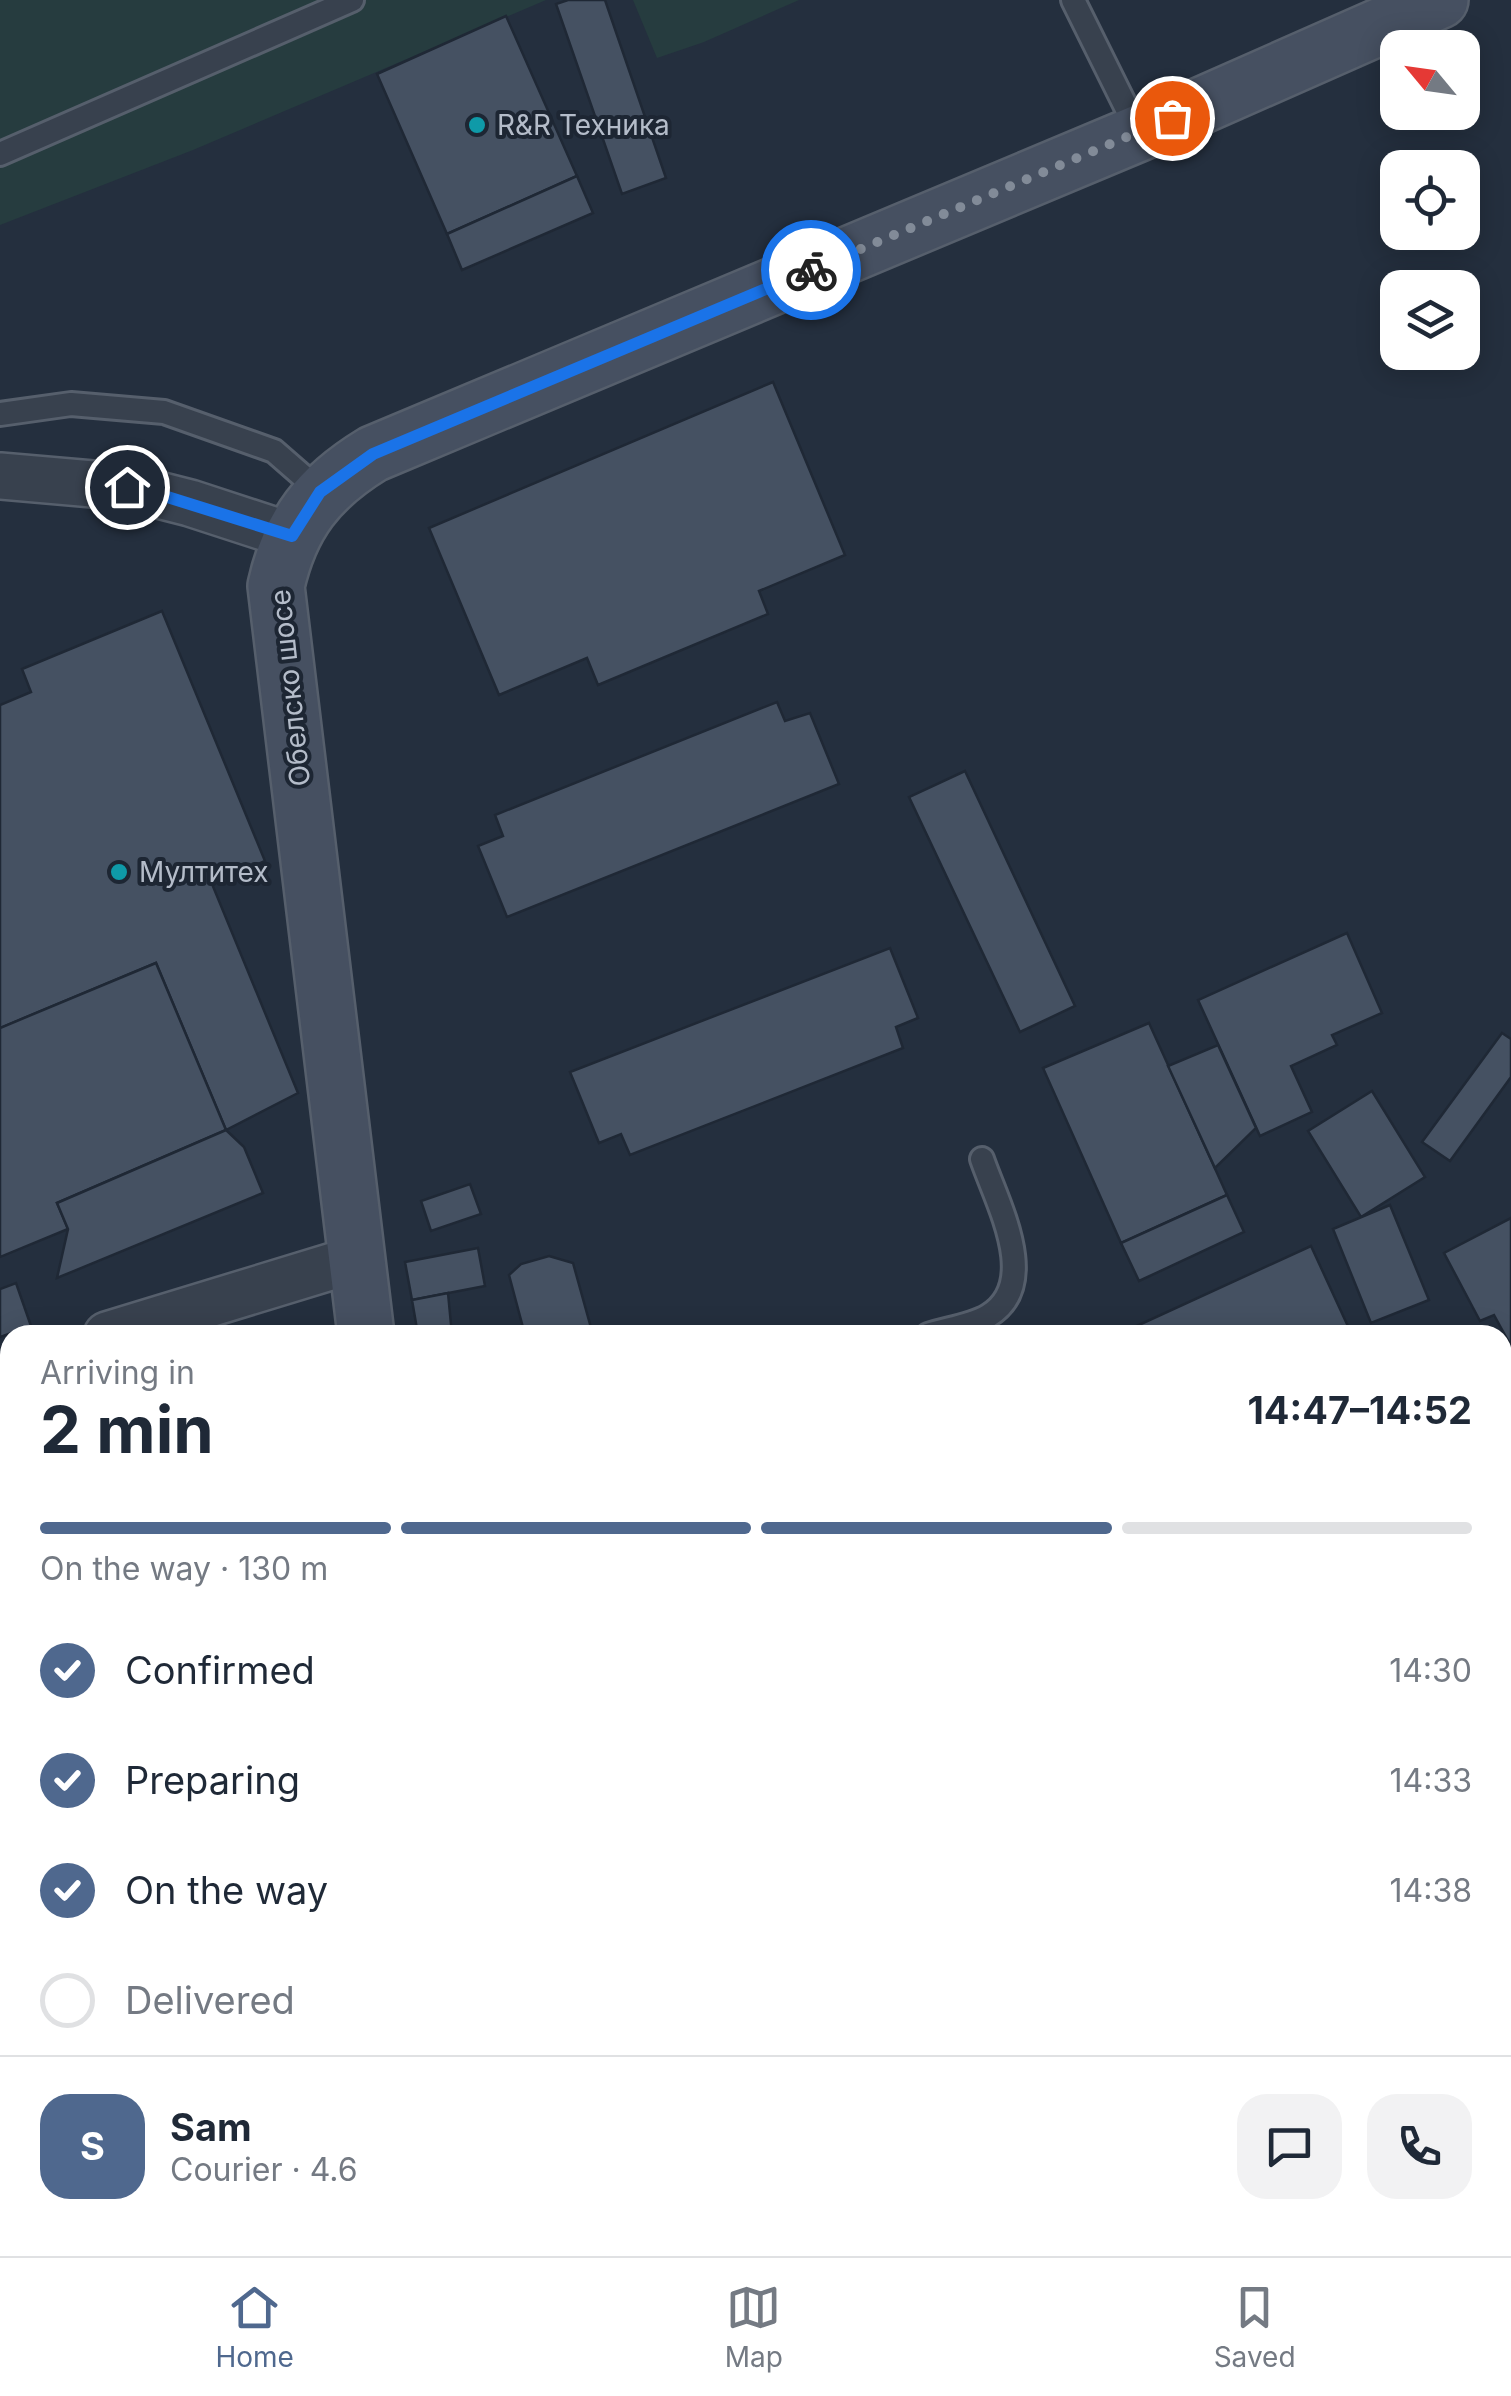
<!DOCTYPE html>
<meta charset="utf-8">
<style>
body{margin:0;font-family:Inter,sans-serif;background:#f2f2f3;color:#1f2937;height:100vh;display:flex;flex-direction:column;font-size:38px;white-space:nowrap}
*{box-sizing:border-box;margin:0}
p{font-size:32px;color:#747a83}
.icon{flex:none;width:55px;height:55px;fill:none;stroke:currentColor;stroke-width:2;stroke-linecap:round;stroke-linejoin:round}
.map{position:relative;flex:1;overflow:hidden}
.sheet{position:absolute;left:0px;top:1325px;width:1512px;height:932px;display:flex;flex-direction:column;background:#fff;border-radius:30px 30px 0 0;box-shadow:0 5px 25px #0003}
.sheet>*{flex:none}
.needle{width:65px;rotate:299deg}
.buttons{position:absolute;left:1380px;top:30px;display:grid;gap:20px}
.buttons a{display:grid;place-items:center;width:100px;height:100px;border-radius:20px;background:#fff;box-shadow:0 5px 25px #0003;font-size:50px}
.pin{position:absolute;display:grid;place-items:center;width:85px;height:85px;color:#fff;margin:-42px;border:5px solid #fff;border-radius:50%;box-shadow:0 2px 10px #0007}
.courier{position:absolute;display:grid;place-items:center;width:100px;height:100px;margin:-50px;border:8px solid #1a73e8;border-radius:50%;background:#fff;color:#222;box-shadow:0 2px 12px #0007}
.head em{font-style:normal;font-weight:700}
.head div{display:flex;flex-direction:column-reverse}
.head{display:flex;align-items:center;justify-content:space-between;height:170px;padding:0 40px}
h1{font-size:65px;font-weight:700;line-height:75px}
.bar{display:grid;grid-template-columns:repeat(4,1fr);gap:15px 10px;align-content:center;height:120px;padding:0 40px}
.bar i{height:12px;border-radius:8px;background:#e0e1e3}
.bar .on{background:#4f688e}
.bar p{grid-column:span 4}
.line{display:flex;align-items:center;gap:25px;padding:0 40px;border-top:2px solid #e0e1e3}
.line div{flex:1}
.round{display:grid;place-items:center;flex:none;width:105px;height:105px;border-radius:30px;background:#f2f2f3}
ol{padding:0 40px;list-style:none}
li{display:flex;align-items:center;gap:30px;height:110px}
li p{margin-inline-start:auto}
li .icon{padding:10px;border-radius:50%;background:#4f688e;color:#fff;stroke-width:4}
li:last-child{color:#747a83}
li i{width:55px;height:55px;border:5px solid #e0e1e3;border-radius:50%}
.tabs{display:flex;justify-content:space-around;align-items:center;height:140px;border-top:2px solid #e0e1e3;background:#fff;font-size:28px;color:#747a83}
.tabs a{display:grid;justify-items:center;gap:5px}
.tabs .on{color:#4f688e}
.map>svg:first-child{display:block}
.green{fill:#263c3f}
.building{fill:#455162;stroke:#1f2835;stroke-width:2.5}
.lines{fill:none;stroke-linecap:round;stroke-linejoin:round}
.lane-casing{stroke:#565f6c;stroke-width:28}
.street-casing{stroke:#565f6c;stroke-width:50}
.secondary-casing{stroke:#565f6c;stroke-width:60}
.lane{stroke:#38414e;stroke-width:22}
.street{stroke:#38414e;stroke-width:45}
.secondary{stroke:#465061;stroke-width:55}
.done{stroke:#828b98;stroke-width:10;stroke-dasharray:0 18}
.route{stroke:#1a73e8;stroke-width:12}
.culture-dot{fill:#0f9aa8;stroke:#1d2633;stroke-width:4}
.labels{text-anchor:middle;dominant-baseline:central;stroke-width:8;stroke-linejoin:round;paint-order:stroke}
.poi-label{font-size:28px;fill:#b4bcc9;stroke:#1d2633;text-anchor:start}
.street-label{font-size:28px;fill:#b4bcc9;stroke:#1d2633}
</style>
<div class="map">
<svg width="1511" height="2256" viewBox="0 0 1511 2256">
<rect width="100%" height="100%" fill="#242f3e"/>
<g class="green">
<path d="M0,0H546L193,150L0,225Z"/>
<path d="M633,0H799L704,42L657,58Z"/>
</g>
<g class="building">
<path d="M568,0H605L666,178L622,194L556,4Z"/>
<path d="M506,16L577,176L447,234L377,74Z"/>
<path d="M577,176L593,213L462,270L447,234Z"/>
<path d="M773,382L845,555L759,591L768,614L598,685L587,658L499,695L429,528Z"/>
<path d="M162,611L265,861L212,884L298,1093L226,1130L156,963L0,1028V705L31,692L22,669Z"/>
<path d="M777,702L785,721L810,713L839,784L507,917L478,846L503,836L495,815Z"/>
<path d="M965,771L1075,1006L1020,1032L909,797Z"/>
<path d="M1347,933L1382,1013L1332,1035L1337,1045L1291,1066L1312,1112L1260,1136L1198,1000Z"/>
<path d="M890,948L918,1018L896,1027L903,1048L630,1155L621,1134L599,1143L570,1072Z"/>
<path d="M156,963L226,1130L57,1203L68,1229L0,1257V1028Z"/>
<path d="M1149,1023L1227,1195L1121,1243L1043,1068Z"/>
<path d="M1502,1033L1511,1039V1077L1450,1161L1422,1142Z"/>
<path d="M1218,1045L1256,1128L1215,1168L1168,1066Z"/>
<path d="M1372,1091L1425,1177L1361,1217L1308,1131Z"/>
<path d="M226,1130L244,1147L263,1193L57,1278L68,1229L57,1203Z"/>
<path d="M470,1184L481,1214L431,1231L421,1201Z"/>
<path d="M1227,1195L1244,1232L1139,1281L1121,1243Z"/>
<path d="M1390,1205L1429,1300L1371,1323L1333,1229Z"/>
<path d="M1511,1218V1346L1494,1315L1480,1321L1444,1253Z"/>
<path d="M1311,1246L1352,1335H1117Z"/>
<path d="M478,1248L485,1286L412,1300L405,1262Z"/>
<path d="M549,1256L573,1263L593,1335H525L509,1275L521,1264Z"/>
<path d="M16,1283L31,1326L0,1337V1289Z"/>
<path d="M448,1293L452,1335H418L412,1300Z"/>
<path d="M1502,1447L1511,1464V1487L1502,1491Z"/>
<path d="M10,1539V1655L5,1657L0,1646V1543Z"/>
<path d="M10,1772V2135L0,2111V1776Z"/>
<path d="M10,2224V2248H58L61,2256H0V2229Z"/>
<path d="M58,2248H452L432,2256H61Z"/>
<path d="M1217,2248H1254L1255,2256H1221Z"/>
</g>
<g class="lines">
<defs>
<g id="lane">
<path d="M1073,0L1139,133"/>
<path d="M0,154L352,0"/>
<path d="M0,414L71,404L164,412L274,451L321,492"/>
<path d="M928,1335C946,1329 971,1326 988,1316C1042,1284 997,1203 982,1159"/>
<path d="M0,1689L10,1685"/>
<path d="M1502,1728L1511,1726"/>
</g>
<g id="street">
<path d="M0,476L127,487L190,503L291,536"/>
<path d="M107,1335L356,1259"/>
<path d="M0,1378L10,1374"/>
</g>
<g id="secondary">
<path d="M366,1335L276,586C290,523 319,487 373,454L1139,133L1440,0"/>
<path d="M644,2248L647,2256"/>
</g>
</defs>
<use href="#lane" class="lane-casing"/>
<use href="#street" class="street-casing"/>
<use href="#secondary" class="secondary-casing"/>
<use href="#lane" class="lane"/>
<use href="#street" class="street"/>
<use href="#secondary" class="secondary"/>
</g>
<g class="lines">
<path class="done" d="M811,270L1172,118"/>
<path class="route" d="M127,487L161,495L292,536L320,492L373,454L811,270"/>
</g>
<g class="culture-dot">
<circle cx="477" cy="125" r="10"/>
<circle cx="119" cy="872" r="10"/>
</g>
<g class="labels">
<g class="poi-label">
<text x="497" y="125">R&amp;R Техника</text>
<text x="139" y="872">Мултитех</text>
</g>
<g class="street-label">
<text transform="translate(290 688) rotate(-96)">Обелско шосе</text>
</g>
</g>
</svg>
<div class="buttons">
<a><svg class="needle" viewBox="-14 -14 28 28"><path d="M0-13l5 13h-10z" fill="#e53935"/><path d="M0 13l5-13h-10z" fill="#747a83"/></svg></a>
<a><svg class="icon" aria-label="locate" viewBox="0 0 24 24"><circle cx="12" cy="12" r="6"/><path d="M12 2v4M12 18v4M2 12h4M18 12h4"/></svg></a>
<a><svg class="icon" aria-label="layers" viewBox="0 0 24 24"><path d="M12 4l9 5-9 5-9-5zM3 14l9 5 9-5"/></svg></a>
</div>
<div class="pin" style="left:1172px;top:118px;background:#ea580c"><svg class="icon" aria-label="bag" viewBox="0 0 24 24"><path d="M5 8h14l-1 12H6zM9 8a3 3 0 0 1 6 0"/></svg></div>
<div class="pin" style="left:127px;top:487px;background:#1f2937"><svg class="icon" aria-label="home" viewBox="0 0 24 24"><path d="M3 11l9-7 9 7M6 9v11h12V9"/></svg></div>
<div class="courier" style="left:811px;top:270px"><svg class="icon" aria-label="bike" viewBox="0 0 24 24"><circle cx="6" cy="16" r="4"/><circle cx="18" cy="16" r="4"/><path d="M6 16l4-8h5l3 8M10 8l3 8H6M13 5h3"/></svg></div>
<section class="sheet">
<div class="head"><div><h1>2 min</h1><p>Arriving in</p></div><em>14:47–14:52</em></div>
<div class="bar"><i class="on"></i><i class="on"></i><i class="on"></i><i></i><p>On the way · 130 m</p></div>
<ol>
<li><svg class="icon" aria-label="check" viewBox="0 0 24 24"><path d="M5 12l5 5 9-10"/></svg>Confirmed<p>14:30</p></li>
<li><svg class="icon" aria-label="check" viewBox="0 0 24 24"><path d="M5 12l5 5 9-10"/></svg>Preparing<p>14:33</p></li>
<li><svg class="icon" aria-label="check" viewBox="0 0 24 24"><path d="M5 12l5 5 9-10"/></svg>On the way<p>14:38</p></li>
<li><i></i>Delivered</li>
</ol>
<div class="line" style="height:180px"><b class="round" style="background:#4f688e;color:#fff">S</b><div><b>Sam</b><p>Courier · 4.6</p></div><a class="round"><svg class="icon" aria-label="chat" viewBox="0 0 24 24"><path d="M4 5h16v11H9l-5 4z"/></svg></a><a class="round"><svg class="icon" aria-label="phone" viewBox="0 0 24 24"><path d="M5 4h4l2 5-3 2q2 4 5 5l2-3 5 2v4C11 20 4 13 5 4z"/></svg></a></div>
</section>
</div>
<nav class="tabs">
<a class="on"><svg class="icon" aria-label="home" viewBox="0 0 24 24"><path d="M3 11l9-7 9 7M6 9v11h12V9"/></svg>Home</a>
<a><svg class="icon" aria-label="map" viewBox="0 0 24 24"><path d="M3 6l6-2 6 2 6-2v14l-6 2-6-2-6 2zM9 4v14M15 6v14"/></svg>Map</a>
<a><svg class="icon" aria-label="saved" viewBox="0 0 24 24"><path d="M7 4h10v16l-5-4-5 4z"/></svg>Saved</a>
</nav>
